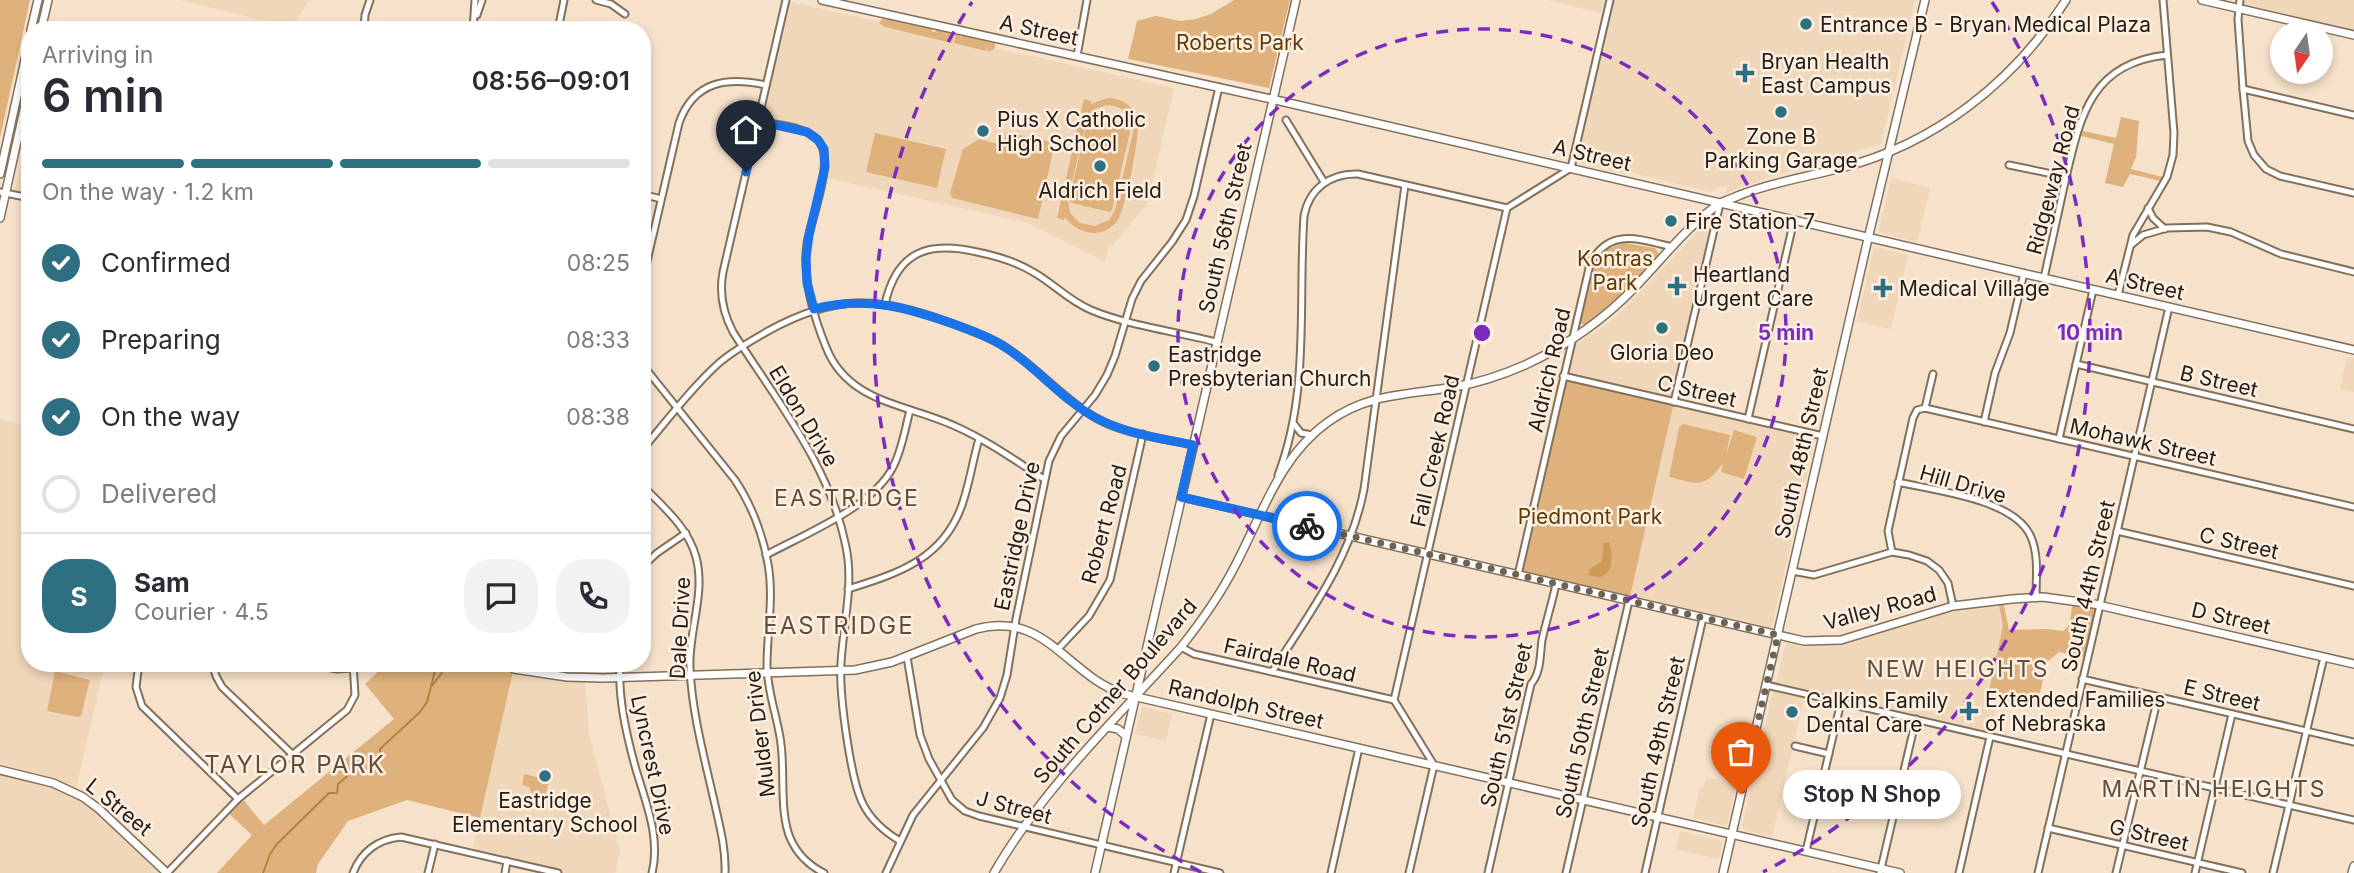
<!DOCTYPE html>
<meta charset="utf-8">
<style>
body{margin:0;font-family:Inter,sans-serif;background:#f2f2f3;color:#2b2b33;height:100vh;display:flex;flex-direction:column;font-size:26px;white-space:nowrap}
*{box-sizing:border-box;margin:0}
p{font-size:23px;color:#7c7c81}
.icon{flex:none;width:38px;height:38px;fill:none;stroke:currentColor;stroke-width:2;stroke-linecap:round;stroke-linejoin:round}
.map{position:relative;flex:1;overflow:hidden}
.side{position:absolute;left:21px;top:21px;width:630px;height:651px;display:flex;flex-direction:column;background:#fff;border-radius:28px;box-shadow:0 4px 10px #0003}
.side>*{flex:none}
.needle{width:46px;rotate:193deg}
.controls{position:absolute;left:2270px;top:21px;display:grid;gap:14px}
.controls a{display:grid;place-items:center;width:63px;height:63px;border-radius:50%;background:#fff;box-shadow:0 4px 10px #0003;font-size:35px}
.pin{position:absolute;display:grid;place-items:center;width:60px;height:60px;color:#fff;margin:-72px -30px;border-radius:50% 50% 50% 0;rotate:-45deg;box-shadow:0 0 7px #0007}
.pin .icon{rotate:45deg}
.courier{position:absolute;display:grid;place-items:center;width:70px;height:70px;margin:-35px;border:5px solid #1a73e8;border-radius:50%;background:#fff;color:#222;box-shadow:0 2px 9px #0007}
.bubble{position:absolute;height:49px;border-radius:24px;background:#fff;box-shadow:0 4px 10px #0003;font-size:23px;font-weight:600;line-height:49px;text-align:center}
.overview em{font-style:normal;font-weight:600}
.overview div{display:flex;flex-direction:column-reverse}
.overview{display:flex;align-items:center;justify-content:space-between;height:119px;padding:0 21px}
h1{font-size:46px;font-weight:600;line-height:52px}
.bar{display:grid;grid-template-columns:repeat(4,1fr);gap:10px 7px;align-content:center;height:84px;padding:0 21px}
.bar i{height:9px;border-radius:5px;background:#e1e1e2}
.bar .on{background:#2e6f82}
.bar p{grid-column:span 4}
.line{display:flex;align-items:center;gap:18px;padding:0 21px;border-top:2px solid #e1e1e2}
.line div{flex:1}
.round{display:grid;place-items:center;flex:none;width:74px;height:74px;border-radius:28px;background:#f2f2f3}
ol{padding:0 21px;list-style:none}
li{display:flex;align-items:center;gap:21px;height:77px}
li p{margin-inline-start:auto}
li .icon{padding:7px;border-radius:50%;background:#2e6f82;color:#fff;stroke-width:4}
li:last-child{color:#7c7c81}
li i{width:38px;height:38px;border:4px solid #e1e1e2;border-radius:50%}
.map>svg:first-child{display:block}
.built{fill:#f1d7ba}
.green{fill:#dfb27d;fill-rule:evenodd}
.forest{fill:#cf9957}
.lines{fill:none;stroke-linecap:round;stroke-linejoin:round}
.stream{stroke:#b6813f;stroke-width:2}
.street-casing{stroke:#82705b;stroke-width:9}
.secondary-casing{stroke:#82705b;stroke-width:10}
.street{stroke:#fff;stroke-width:5}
.secondary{stroke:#fff;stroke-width:7}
.done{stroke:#6e6254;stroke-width:7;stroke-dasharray:0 12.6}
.route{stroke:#1a73e8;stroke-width:9}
.ring{fill:none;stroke:#7b2cbf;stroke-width:3.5;stroke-dasharray:12 9}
.poi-dot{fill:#2e6f82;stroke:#fdf0e2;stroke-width:2.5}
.labels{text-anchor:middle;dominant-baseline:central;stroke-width:5;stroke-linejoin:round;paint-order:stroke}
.poi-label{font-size:21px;fill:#251e15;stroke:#fdf0e2;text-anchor:start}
.street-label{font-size:21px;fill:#251e15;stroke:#fdf0e2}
.park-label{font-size:21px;fill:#603c05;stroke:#fdf0e2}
.neighbourhood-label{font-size:23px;letter-spacing:2px;fill:#614f3b;stroke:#fdf0e2}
.quarter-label{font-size:24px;letter-spacing:2px;fill:#614f3b;stroke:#fdf0e2}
.centre{fill:#7b2cbf;stroke:#fdf0e2;stroke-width:3.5}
.ring-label{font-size:21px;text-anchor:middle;font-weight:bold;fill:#7b2cbf;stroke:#fdf0e2;stroke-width:5;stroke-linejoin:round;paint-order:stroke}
</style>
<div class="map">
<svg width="2354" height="873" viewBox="0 0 2354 873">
<rect width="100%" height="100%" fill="#f6e1ca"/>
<g class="built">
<path d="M179,0H310L291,27Z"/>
<path d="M1547,0H1604L1601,13Z"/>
<path d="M1610,0H1915L1881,144L1751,183L1725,194L1727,186H1720L1711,192L1632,173L1626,174L1572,162Z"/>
<path d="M2240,0H2354V35L2238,9Z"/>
<path d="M786,1L1174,88L1149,197L1152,198L1113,245L1110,244L1105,261L1029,223L822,177L825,154L810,134L758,121Z"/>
<path d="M30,122V198L14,195Z"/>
<path d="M1891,178L1930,188L1917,242L1878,232Z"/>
<path d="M1706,223L1714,225L1674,402L1816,435L1770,634L1629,601L1563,376L1569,349L1614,319Z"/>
<path d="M1874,247L1908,255L1891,329L1857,321Z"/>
<path d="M2347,357L2354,358V392L2340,389Z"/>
<path d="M0,419L30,428V663H105L75,793L167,873H0Z"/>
<path d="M1998,600L2003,626L1988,695L1999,698L1990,737L1805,694L1772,837L1744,830L1742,826L1772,694L1778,688L1775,687L1787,638L1822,642L1916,617Z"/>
<path d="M514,669L585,678L589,734L620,851L615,873H558L472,852Z"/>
<path d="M1142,707L1172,714L1166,741L1135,734Z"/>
<path d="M1706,777L1736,784L1727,826L1693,818L1700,788H1703Z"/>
<path d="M1680,831L1723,841L1719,859L1676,849Z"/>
</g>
<g class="green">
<path d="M0,0H30L0,138Z"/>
<path d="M1234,0H1290L1269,88L1128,59L1137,21L1156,16L1180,21L1196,19L1211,14Z"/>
<path d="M883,18L933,29L932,32H935L936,30L960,35L961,38L962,35L995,43V48L991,51H987L988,46L986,51L954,43L955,36H954L952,43L885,27L879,23Z"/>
<path d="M1107,98C1120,98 1132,104 1137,117C1142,129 1126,205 1119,218C1106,240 1078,236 1065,217L1064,220L1057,218L1084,99L1091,101V104ZM1107,105C1124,106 1133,116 1133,132L1115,210L1109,220L1095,226L1080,223L1070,213L1068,199L1087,118L1095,109Z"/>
<path d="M2121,117L2139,121L2136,157L2131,169L2167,178L2165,182L2130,174L2123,187L2105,183L2114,144L2077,135L2078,130L2116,138Z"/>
<path d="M1090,119L1129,128L1130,132L1112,210L1110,212L1071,203L1069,200L1087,122Z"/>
<path d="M1006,132L1051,142L1054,147L1038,219L952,198L950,193L963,149L979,139L1003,145Z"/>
<path d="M875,133L946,149L937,188L866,172Z"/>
<path d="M1624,243L1655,248L1659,254L1627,290L1587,325L1581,324L1580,320L1593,264C1600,252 1611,247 1624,243Z"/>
<path d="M1563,376L1674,402L1629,601L1518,575Z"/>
<path d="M1683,424L1730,435L1726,455L1734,430L1757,437L1744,479L1721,472L1723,463C1705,489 1698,484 1669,477L1679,427Z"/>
<path d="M1998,600H2003L2009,630L2046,629L2063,631L2069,625L2073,601L2099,605L2087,658L2059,652L2047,662L2037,706L1988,695L2003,626Z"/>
<path d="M387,663H515L480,818L407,800L348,821L318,864L316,873H217L252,835L226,811L241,797L264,825L394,719L365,684Z"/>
<path d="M55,671L90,680L81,716L77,717L47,711Z"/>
<path d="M524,774L549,780L545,798L533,795L529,787L522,785Z"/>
</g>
<path class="forest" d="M1609,542C1615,560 1612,584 1588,575L1590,569L1602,561L1604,543Z"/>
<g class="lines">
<g class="stream">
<path d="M432,686L449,663"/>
<path d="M263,873L270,854L277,844L329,793H337L338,784L366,760L375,762L380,756V749L420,712L427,702L437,663"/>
</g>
<defs>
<g id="street">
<path d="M596,0L611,4L625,14"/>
<path d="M786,0L723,272C719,293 723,313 733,332C776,400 830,465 846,547C854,585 843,625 841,663C839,693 850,778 863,804C871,820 885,832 900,841"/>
<path d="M2240,0L2238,19L2243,89L2248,141L2254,155L2266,169L2280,176L2354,193"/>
<path d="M477,15L482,0"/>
<path d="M364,30L365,15L370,0"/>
<path d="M473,30L475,0"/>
<path d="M558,30L564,0"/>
<path d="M1077,56L1087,0"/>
<path d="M2243,89L2354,115"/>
<path d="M1286,120L1324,182"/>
<path d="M758,121C776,125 805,126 818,140C836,160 811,218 807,243C802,278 813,315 826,347C848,404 909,404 957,427C988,441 1016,461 1044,479"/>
<path d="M2009,165L2067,177"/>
<path d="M0,192L30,198"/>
<path d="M642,194L661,199"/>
<path d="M2148,208L2153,218L2165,229"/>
<path d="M2131,245L2143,235L2167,228L2207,227L2231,232L2281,254L2354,272"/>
<path d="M2044,278C2051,246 2058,214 2065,182C2080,117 2090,63 2167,55"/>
<path d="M642,283L679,123C694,80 728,77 766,85"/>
<path d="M2118,295L2133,235L2167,177L2173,155L2174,133L2163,0"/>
<path d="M885,304C897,251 928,241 977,252C997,256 1015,261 1033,272C1053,283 1069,301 1091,310C1126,325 1178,332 1216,342"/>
<path d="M642,364L735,480C751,504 763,535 768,564C774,597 767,632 767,665C767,692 778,718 781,744C785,773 779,814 791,840C798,855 810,866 824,873"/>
<path d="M2076,364L2354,429"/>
<path d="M1563,376L1823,436"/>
<path d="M1674,402L1720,204"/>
<path d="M1925,408L2354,507"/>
<path d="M1925,408L1933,374"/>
<path d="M1748,419L1794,220"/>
<path d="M1984,422L1995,373L2010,333L2024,273"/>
<path d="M1294,424L1301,433L1312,435"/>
<path d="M2059,439L2093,290"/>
<path d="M642,450C667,421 691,388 719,363C734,350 751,341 768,331C837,293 879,297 951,323C969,330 987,336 1004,346C1037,367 1062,398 1096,418C1124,434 1161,438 1193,445"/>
<path d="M1278,475C1310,392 1298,303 1304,216C1309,189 1330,173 1358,174L1507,208"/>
<path d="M1898,482C1936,491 2015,499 2031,537C2039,556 2036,578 2036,597"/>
<path d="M642,485C663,507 688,527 696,557C706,594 688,632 690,668C692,714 705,760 715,805C720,827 726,850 725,873"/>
<path d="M1181,497L1260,515"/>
<path d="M2117,531L2354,586"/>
<path d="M1892,552L1888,531L1913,418L1917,410L1925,408"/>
<path d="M766,555C805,534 873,507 893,467C902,450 905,429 910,410"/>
<path d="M642,567L657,553L686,533"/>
<path d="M1792,571L1814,575L1892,552L1909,555L1927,561L1939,570L1948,583L1953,606"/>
<path d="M1518,575L1590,264C1609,227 1639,239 1672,247"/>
<path d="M848,589C900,573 945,558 963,502C970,481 973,459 979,439"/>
<path d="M1181,647L1194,654L1394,700"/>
<path d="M1058,649L1089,616L1110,580L1143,434"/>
<path d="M907,657L920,735L929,759L952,800L965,811L979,816L1220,873"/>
<path d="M139,663L136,687L142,706L238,799"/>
<path d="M212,663L216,676L222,687L292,754"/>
<path d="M306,663L337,669L353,668"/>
<path d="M620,663C618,698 626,733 635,766C645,801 661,837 652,873"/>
<path d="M1272,672C1309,614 1351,559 1364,489L1405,185"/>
<path d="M547,674L550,663"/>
<path d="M2082,679L2354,742"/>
<path d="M1766,685L2354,820"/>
<path d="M1795,746L1829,754"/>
<path d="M2048,828L2242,873"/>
<path d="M1806,851L1841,702"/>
<path d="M168,872L238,799L347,710L355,695L353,663"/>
<path d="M353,873C361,852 378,839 401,837L558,873"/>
<path d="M428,873L435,844"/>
<path d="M505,873L507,861"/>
<path d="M886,873L913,815L983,728L1000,698L1007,675L1016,619L1049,461L1061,436L1095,395L1107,375L1115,356L1132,299L1141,281L1172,242L1186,220L1194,196L1219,87"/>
<path d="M1174,873L1211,714"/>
<path d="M1331,873L1359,748"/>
<path d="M1409,873L1434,765L1394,700L1507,208L1571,168L1610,0"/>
<path d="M1488,873L1531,684C1541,673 1540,655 1542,640C1546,622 1552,603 1556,584"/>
<path d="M1566,873L1629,601"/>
<path d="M1645,873L1703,618"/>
<path d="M1880,873L1916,719"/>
<path d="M1959,873L1990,737"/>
<path d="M2038,873L2169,307"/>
<path d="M2116,873L2158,697"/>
<path d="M2195,873L2232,714"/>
<path d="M2273,873L2324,657"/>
</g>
<g id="secondary">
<path d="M822,0L1280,101L2354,350"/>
<path d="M2202,0L2354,35"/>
<path d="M31,30L38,0"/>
<path d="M41,30L48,0"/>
<path d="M0,174L30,37"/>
<path d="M0,218L30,83"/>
<path d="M1260,515L1804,641L1841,640L1953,606L2012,599L2043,597L2094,604L2354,664"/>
<path d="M514,669L567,677L603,678L855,670L892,662L976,629C1046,610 1067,676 1124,694L1900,873"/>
<path d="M1108,727L1118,729L1126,736"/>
<path d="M0,770L53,783L83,797L99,809L167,873"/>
<path d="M994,873C1043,788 1116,719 1181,647C1201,622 1220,595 1235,566C1262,515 1279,457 1328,422C1368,393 1407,395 1454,387C1478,383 1502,375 1525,365C1568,345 1605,319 1637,285C1663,258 1688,225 1719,204C1725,200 1734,198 1740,195C1773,182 1807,177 1841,168C1935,144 2014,82 2066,0"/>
<path d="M1095,873L1296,0"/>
<path d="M1723,873L1867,243L1925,0"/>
<path d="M2352,873L2354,866"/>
</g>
</defs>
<use href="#street" class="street-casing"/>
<use href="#secondary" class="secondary-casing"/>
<use href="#street" class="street"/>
<use href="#secondary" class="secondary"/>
</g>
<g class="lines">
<path class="done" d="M1307,526L1778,635L1741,794"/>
<path class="route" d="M746,172L758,121L807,132L818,140L824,149L825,167L809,235L806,258L807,283L814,309C867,295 909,308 959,326C978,333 996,340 1012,352C1042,373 1067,404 1100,420C1128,434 1163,439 1193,445L1181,497L1307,526"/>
</g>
<g class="ring">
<circle cx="1482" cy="333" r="304"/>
<path d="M1201 872A608 608 0 0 1 972 2M1992 2A608 608 0 0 1 1763 872"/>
</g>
<g class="poi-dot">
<circle cx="1806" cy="24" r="7"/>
<path d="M1741.5 62.5h7v7h7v7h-7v7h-7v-7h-7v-7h7z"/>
<circle cx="1781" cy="112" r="7"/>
<circle cx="983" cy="131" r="7"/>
<circle cx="1100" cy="166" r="7"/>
<circle cx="1671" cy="221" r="7"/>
<path d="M1673.5 275.5h7v7h7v7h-7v7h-7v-7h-7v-7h7z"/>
<path d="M1879.5 277.5h7v7h7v7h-7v7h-7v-7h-7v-7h7z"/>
<circle cx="1662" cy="328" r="7"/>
<circle cx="1154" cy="366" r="7"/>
<path d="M1965.5 700.5h7v7h7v7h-7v7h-7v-7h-7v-7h7z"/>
<circle cx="1792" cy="712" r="7"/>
<circle cx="545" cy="776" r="7"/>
</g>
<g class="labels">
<g class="poi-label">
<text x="1820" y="24">Entrance B - Bryan Medical Plaza</text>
<text x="1761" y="61">Bryan Health<tspan x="1761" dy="24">East Campus</tspan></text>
<text x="997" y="119">Pius X Catholic<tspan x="997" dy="24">High School</tspan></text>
<text x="1781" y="136" text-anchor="middle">Zone B<tspan x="1781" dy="24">Parking Garage</tspan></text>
<text x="1100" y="190" text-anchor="middle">Aldrich Field</text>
<text x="1685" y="221">Fire Station 7</text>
<text x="1693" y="274">Heartland<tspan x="1693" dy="24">Urgent Care</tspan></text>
<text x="1899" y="288">Medical Village</text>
<text x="1662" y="352" text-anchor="middle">Gloria Deo</text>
<text x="1168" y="354">Eastridge<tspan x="1168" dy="24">Presbyterian Church</tspan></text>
<text x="1985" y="699">Extended Families<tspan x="1985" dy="24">of Nebraska</tspan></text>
<text x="1806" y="700">Calkins Family<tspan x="1806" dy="24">Dental Care</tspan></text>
<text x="545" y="800" text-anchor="middle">Eastridge<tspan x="545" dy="24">Elementary School</tspan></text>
</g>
<g class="street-label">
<text transform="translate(1039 30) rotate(12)">A Street</text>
<text transform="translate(1592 155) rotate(13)">A Street</text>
<text transform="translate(2053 180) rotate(-75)">Ridgeway Road</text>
<text transform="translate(1225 228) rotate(-77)">South 56th Street</text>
<text transform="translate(2145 284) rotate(13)">A Street</text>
<text transform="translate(1549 370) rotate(-77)">Aldrich Road</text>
<text transform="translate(2219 381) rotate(13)">B Street</text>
<text transform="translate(1697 391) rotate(13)">C Street</text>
<text transform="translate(804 416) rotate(59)">Eldon Drive</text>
<text transform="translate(2143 442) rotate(13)">Mohawk Street</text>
<text transform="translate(1435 451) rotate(-77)">Fall Creek Road</text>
<text transform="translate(1801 453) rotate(-77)">South 48th Street</text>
<text transform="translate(1963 484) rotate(16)">Hill Drive</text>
<text transform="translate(1104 524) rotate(-75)">Robert Road</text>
<text transform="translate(1017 536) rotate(-78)">Eastridge Drive</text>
<text transform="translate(2239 543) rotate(13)">C Street</text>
<text transform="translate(2088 586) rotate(-77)">South 44th Street</text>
<text transform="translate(1880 608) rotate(-15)">Valley Road</text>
<text transform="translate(2231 618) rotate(13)">D Street</text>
<text transform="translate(680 628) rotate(-87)">Dale Drive</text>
<text transform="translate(1290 660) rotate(13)">Fairdale Road</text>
<text transform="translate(1115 691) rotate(-49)">South Cotner Boulevard</text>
<text transform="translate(2222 695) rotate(13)">E Street</text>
<text transform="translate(1246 704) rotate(13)">Randolph Street</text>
<text transform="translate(1506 725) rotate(-77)">South 51st Street</text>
<text transform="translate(1582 733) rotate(-77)">South 50th Street</text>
<text transform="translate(760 734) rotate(-97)">Mulder Drive</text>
<text transform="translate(1658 742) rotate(-77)">South 49th Street</text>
<text transform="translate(653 765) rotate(78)">Lyncrest Drive</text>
<text transform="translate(119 807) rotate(39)">L Street</text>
<text transform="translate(1014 807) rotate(15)">J Street</text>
<text transform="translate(2149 835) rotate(13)">G Street</text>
</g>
<g class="park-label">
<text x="1240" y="42">Roberts Park</text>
<text x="1615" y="258">Kontras<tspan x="1615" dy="24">Park</tspan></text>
<text x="1590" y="516">Piedmont Park</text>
</g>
<g class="neighbourhood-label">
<text x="847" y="498">EASTRIDGE</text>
<text x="1958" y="669">NEW HEIGHTS</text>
<text x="2214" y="789">MARTIN HEIGHTS</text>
</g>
<g class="quarter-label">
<text x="839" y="625">EASTRIDGE</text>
<text x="295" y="764">TAYLOR PARK</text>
</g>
</g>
<circle cx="1482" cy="333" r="10" class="centre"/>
<g class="ring-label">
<text x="1786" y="340">5 min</text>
<text x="2090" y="340">10 min</text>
</g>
</svg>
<div class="controls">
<a><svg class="needle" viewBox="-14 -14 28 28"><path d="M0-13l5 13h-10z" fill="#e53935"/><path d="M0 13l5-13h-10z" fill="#7c7c81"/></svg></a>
</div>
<div class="pin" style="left:1741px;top:794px;background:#ea580c"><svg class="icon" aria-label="bag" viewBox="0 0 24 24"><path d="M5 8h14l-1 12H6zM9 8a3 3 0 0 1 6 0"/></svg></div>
<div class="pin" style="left:746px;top:172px;background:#1f2937"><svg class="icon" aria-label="home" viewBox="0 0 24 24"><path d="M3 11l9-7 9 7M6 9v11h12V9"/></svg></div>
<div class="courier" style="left:1307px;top:526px"><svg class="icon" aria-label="bike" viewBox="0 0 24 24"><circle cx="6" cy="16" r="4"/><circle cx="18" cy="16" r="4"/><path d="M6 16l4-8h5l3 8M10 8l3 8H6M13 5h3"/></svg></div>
<div class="bubble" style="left:1783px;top:770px;width:178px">Stop N Shop</div>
<section class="side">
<div class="overview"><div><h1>6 min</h1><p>Arriving in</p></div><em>08:56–09:01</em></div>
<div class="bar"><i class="on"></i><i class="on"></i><i class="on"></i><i></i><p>On the way · 1.2 km</p></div>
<ol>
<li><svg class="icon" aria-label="check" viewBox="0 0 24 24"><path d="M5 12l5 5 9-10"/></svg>Confirmed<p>08:25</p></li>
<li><svg class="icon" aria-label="check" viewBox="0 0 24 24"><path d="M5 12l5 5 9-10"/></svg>Preparing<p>08:33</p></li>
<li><svg class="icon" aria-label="check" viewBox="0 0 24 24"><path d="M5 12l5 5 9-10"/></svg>On the way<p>08:38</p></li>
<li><i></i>Delivered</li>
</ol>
<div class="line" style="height:126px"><b class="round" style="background:#2e6f82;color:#fff">S</b><div><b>Sam</b><p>Courier · 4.5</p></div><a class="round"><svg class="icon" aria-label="chat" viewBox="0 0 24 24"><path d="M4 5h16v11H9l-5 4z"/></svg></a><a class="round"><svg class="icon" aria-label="phone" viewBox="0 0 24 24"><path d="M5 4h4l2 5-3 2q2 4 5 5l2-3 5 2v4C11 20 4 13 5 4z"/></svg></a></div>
</section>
</div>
